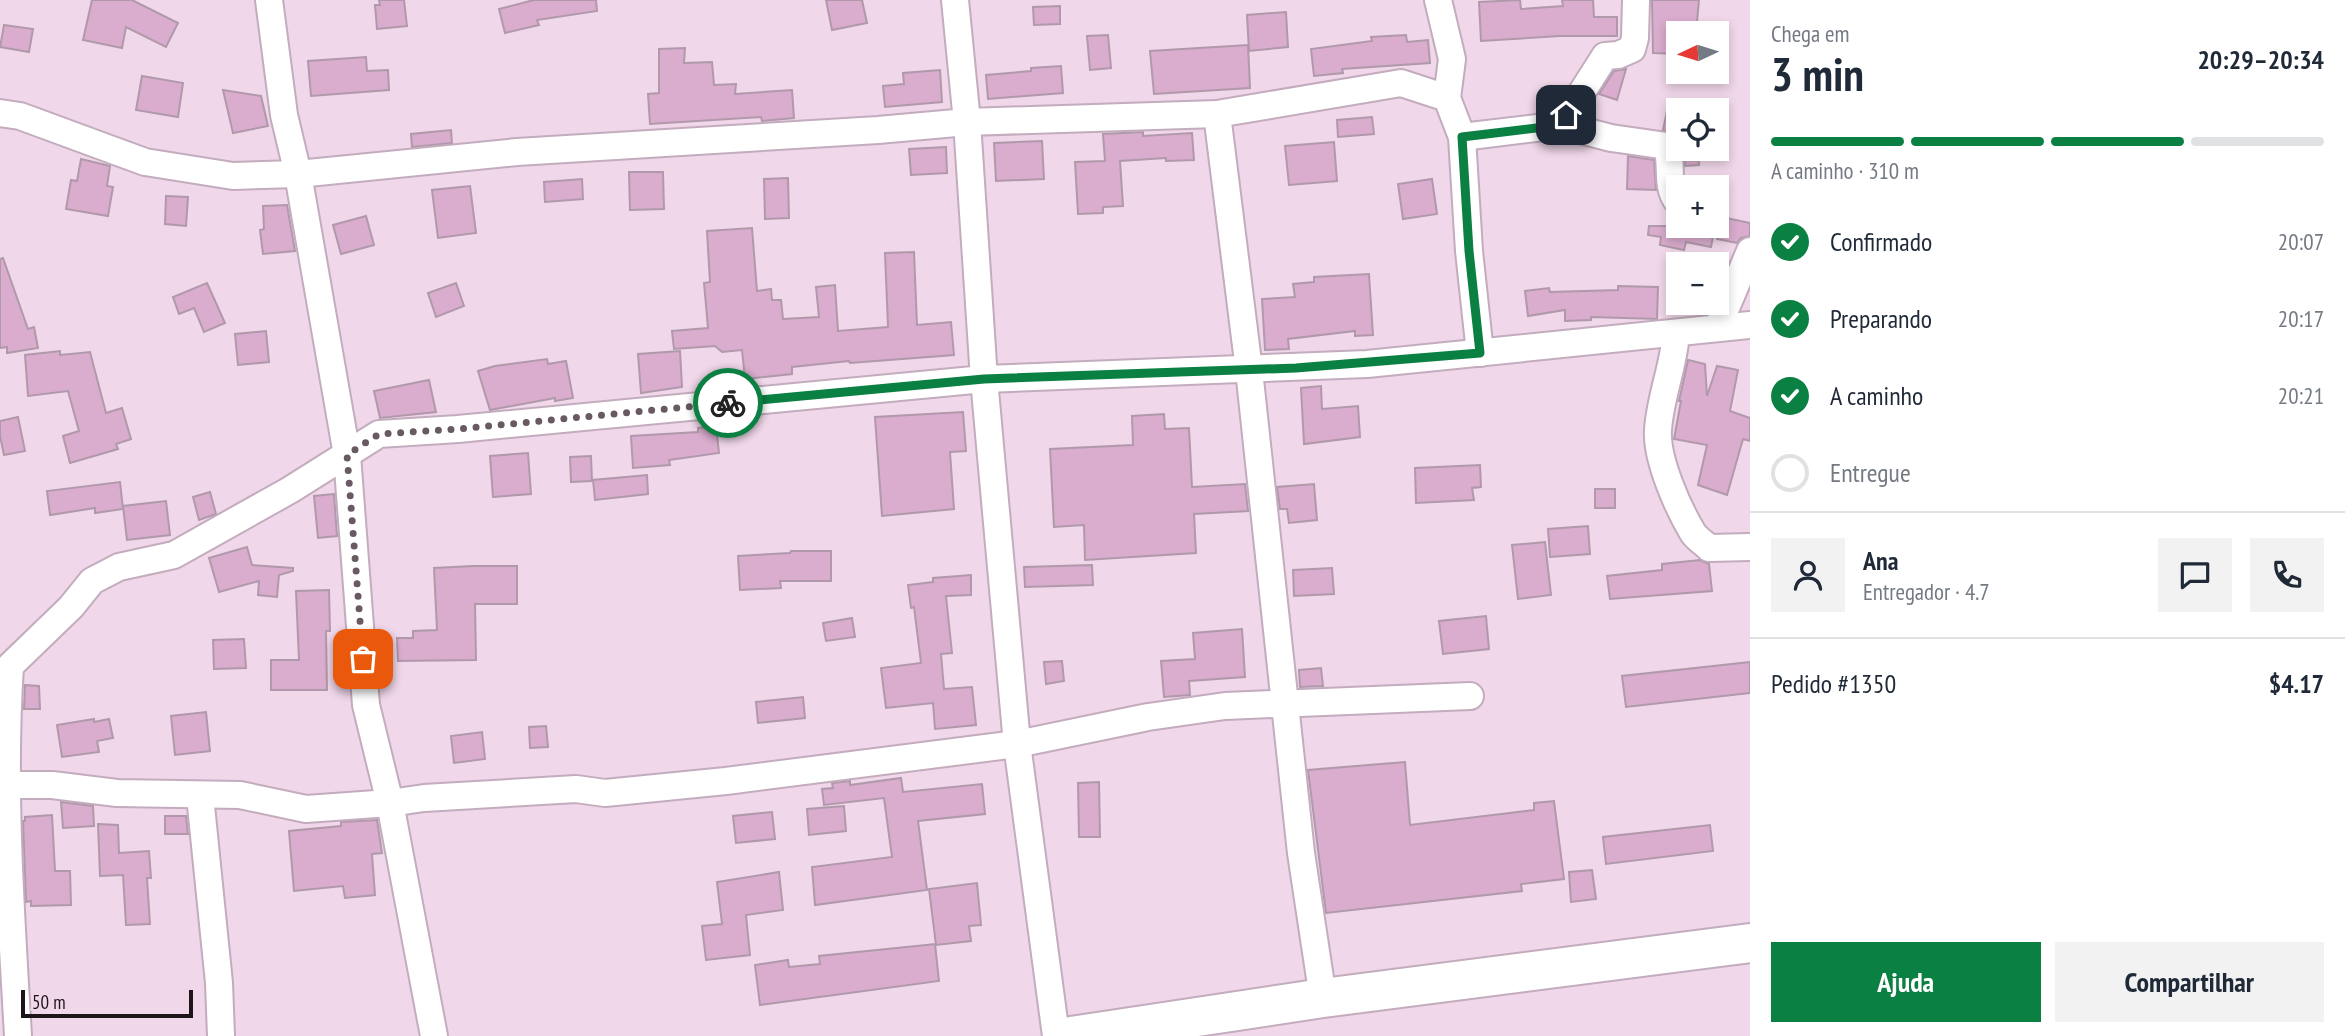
<!DOCTYPE html>
<html lang="pt">
<meta charset="utf-8">
<style>
body{margin:0;font-family:"PT Sans Narrow",sans-serif;background:#f2f2f3;color:#1f2937;height:100vh;display:flex;flex-direction:column;font-size:26px;white-space:nowrap}
*{box-sizing:border-box;margin:0}
p{font-size:23px;color:#747a83}
.icon{flex:none;width:38px;height:38px;fill:none;stroke:currentColor;stroke-width:2;stroke-linecap:round;stroke-linejoin:round}
.map{position:relative;flex:1;overflow:hidden}
.panel{display:flex;flex-direction:column;background:#fff;width:595px}
.panel>*{flex:none}
.needle{width:46px;rotate:266deg}
.fabs{position:absolute;left:1666px;top:21px;display:grid;gap:14px}
.fabs a{display:grid;place-items:center;width:63px;height:63px;border-radius:0px;background:#fff;box-shadow:0 4px 10px #0003;font-size:35px}
.scale{position:absolute;left:21px;bottom:18px;width:172px;box-sizing:border-box;padding-left:7px;border:4px solid #1e151b;border-top:0;font-size:19px;line-height:24px;white-space:nowrap;color:#1e151b;-webkit-text-stroke:5px #f0d7e9;paint-order:stroke}
.pin{position:absolute;display:grid;place-items:center;width:60px;height:60px;color:#fff;margin:-30px;border-radius:14px;box-shadow:0 4px 10px #0006}
.courier{position:absolute;display:grid;place-items:center;width:70px;height:70px;margin:-35px;border:5px solid #0b8043;border-radius:50%;background:#fff;color:#222;box-shadow:0 2px 9px #0007}
.head em{font-style:normal;font-weight:700}
.head div{display:flex;flex-direction:column-reverse}
.head{display:flex;align-items:center;justify-content:space-between;height:119px;padding:0 21px}
h1{font-size:46px;font-weight:700;line-height:52px}
.bar{display:grid;grid-template-columns:repeat(4,1fr);gap:10px 7px;align-content:center;height:84px;padding:0 21px}
.bar i{height:9px;border-radius:5px;background:#e0e1e3}
.bar .on{background:#0b8043}
.bar p{grid-column:span 4}
.line{display:flex;align-items:center;gap:18px;padding:0 21px;border-top:2px solid #e0e1e3}
.line div{flex:1}
.round{display:grid;place-items:center;flex:none;width:74px;height:74px;border-radius:0px;background:#f2f2f3}
ol{padding:0 21px;list-style:none}
li{display:flex;align-items:center;gap:21px;height:77px}
li p{margin-inline-start:auto}
li .icon{padding:7px;border-radius:50%;background:#0b8043;color:#fff;stroke-width:4}
li:last-child{color:#747a83}
li i{width:38px;height:38px;border:4px solid #e0e1e3;border-radius:50%}
.primary-button{display:flex;gap:14px;margin-top:auto;padding:14px 21px}
.primary-button a{flex:1;height:80px;border-radius:0px;background:#0b8043;color:#fff;font-size:28px;font-weight:700;line-height:80px;text-align:center}
.primary-button a+a{background:#f2f2f3;color:#1f2937}
main{display:flex;flex:1;min-height:0}
.map>svg:first-child{display:block}
.building{fill:#daacce;stroke:#b099aa;stroke-width:2}
.lines{fill:none;stroke-linecap:round;stroke-linejoin:round}
.minor-casing{stroke:#c3acbd;stroke-width:30}
.primary-casing{stroke:#c3acbd;stroke-width:42}
.minor{stroke:#fff;stroke-width:26}
.primary{stroke:#fff;stroke-width:38}
.done{stroke:#685963;stroke-width:7;stroke-dasharray:0 12.6}
.route{stroke:#0b8043;stroke-width:9}
</style>
<main>
<div class="map">
<svg width="1750" height="1036" viewBox="0 0 1750 1036">
<rect width="100%" height="100%" fill="#f0d7e9"/>
<g class="building">
<path d="M92,0H132L178,23L166,47L126,27L122,48L83,40Z"/>
<path d="M379,0H404L407,26L377,29L375,5H380Z"/>
<path d="M534,0H596L597,11L537,20L539,25L505,33L499,9Z"/>
<path d="M826,0H862L867,23L832,30Z"/>
<path d="M1520,0L1521,9L1563,6L1562,0H1593L1594,17H1617V36H1560L1481,41L1479,2Z"/>
<path d="M1652,0H1699L1696,33H1678V54L1653,53Z"/>
<path d="M1060,6V24L1034,25L1033,7Z"/>
<path d="M1286,12L1288,47L1249,51L1247,15Z"/>
<path d="M4,25L33,29L29,52L0,47Z"/>
<path d="M1108,35L1111,68L1090,70L1087,36Z"/>
<path d="M1406,35L1407,42L1428,40L1430,63L1342,69L1343,73L1314,76L1311,49L1372,41L1371,37Z"/>
<path d="M1248,45L1250,88L1154,94L1150,51Z"/>
<path d="M685,48L684,63L712,62L714,85L736,84L735,94L792,90L794,118L762,121L761,117L650,124L648,94L659,93V49Z"/>
<path d="M366,57L367,71L388,70L389,90L311,96L308,61Z"/>
<path d="M1061,66L1063,93L988,99L986,75L1031,71V68Z"/>
<path d="M1626,69L1617,100L1599,94L1614,71Z"/>
<path d="M940,70L942,102L885,107L883,86L904,84L903,73Z"/>
<path d="M142,76L183,83L178,117L136,110Z"/>
<path d="M223,90L261,96L268,126L233,133Z"/>
<path d="M1669,101H1678V135L1663,130Z"/>
<path d="M1372,117L1374,134L1338,137L1337,120Z"/>
<path d="M451,130L452,143L412,147L411,134Z"/>
<path d="M1143,132V136L1192,133L1194,160L1166,161V158L1120,161L1123,206L1103,207V213L1078,214L1075,162L1105,161L1103,134Z"/>
<path d="M1042,141L1044,179L996,181L994,143Z"/>
<path d="M1334,142L1337,181L1289,185L1285,146Z"/>
<path d="M946,147L947,173L911,175L909,149Z"/>
<path d="M1684,149H1689V152H1698L1699,165L1685,166Z"/>
<path d="M1628,156L1654,160L1656,190L1627,189Z"/>
<path d="M81,159L110,166L107,186L113,187L108,216L66,209L71,180L77,181Z"/>
<path d="M629,172H663L664,209L630,210Z"/>
<path d="M788,178L789,218L765,219L764,179Z"/>
<path d="M582,179L583,199L545,202L544,182Z"/>
<path d="M1432,179L1437,214L1403,219L1398,184Z"/>
<path d="M470,186L476,233L438,238L432,190Z"/>
<path d="M166,196L188,197L186,226L165,224Z"/>
<path d="M287,205L295,251L263,254L260,230L264,229L263,206Z"/>
<path d="M366,216L374,245L341,254L333,225Z"/>
<path d="M1717,216L1750,223V236L1741,238L1737,243L1717,239Z"/>
<path d="M1649,226H1715L1711,247L1686,242L1684,250L1660,245L1661,237L1648,235Z"/>
<path d="M752,228L757,291L771,289L772,300H781L783,319L819,317L816,287L835,285L838,331L888,327L885,253L914,252L917,325L951,322L954,355L850,363L849,361L792,367V374L745,379L742,350L722,352L715,346L674,349L672,331L708,328L704,283L710,282L707,231Z"/>
<path d="M3,258L28,329L34,327L38,348L7,353V347L0,348V259Z"/>
<path d="M1369,274L1373,335L1355,336V331L1288,339L1289,349L1265,350L1262,299L1295,297L1293,284L1314,282V277Z"/>
<path d="M207,283L225,323L204,332L194,308L179,314L173,297Z"/>
<path d="M456,283L464,306L436,317L428,293Z"/>
<path d="M1618,286L1658,287L1657,319L1591,317V320L1565,321V310L1528,316L1525,291L1549,288L1550,292L1618,290Z"/>
<path d="M266,331L269,362L238,365L235,334Z"/>
<path d="M60,351V355L90,352L106,413L122,408L131,439L116,444L118,449L70,463L63,436L79,431L68,391L28,396L25,355Z"/>
<path d="M680,351L682,387L641,393L638,354Z"/>
<path d="M547,359L548,364L566,361L573,398L555,401V398L490,410L478,371L495,366Z"/>
<path d="M1688,360L1705,364L1707,396L1717,366L1738,370L1730,411L1750,418V441L1743,439L1727,495L1698,485L1707,445L1674,439L1681,401H1679Z"/>
<path d="M429,380L436,412L380,418L374,391Z"/>
<path d="M1321,386L1322,409L1358,406L1360,437L1304,444L1301,388Z"/>
<path d="M963,412L966,451L950,452L954,509L882,516L875,417Z"/>
<path d="M1164,414L1165,429L1189,428L1192,487L1245,484L1248,511L1194,514L1196,553L1085,560L1084,525L1054,527L1050,449L1133,445L1132,416Z"/>
<path d="M18,417L25,451L4,455L0,436V421Z"/>
<path d="M716,426L719,453L669,460L670,465L633,468L631,436L698,432V428Z"/>
<path d="M528,453L531,494L493,497L490,456Z"/>
<path d="M591,456L592,481L571,482L570,457Z"/>
<path d="M1480,465L1481,487L1472,488L1474,500L1416,503L1415,468Z"/>
<path d="M647,475L648,494L595,500L593,480Z"/>
<path d="M120,482L123,509L95,513V508L50,515L47,491Z"/>
<path d="M1314,484L1317,520L1289,523L1287,509H1280L1277,487Z"/>
<rect x="1595" y="489" width="20" height="19"/>
<path d="M210,492L216,514L199,520L193,497Z"/>
<path d="M334,494L337,536L318,538L314,496Z"/>
<path d="M166,501L170,535L127,540L123,506Z"/>
<path d="M1588,526L1590,554L1550,557L1548,529Z"/>
<path d="M1545,542L1551,595L1518,599L1512,545Z"/>
<path d="M247,547L252,565L293,568V571L279,575L277,597L258,595L259,581L219,592L209,558Z"/>
<path d="M791,551H831V581H780L781,588L740,590L738,556L790,553Z"/>
<path d="M1700,560L1709,564L1712,591L1610,599L1607,576L1662,570V564Z"/>
<path d="M1092,565L1093,585L1025,587L1024,567Z"/>
<path d="M473,566H517V604H475L476,660L398,661L397,638H413V631L437,630L434,568Z"/>
<path d="M1332,568L1334,594L1294,596L1293,570Z"/>
<path d="M971,575V595L946,596L952,653L941,654L944,689L972,687L976,725L935,729L933,703L886,708L881,668L921,663L914,607L911,608L908,585L933,582V578Z"/>
<path d="M329,590L330,631H326L327,690H271V660H299L296,591Z"/>
<path d="M1486,616L1489,649L1443,654L1439,621Z"/>
<path d="M852,618L855,637L826,641L823,623Z"/>
<path d="M1242,629L1245,677L1189,681L1190,695L1164,697L1161,661L1195,659L1193,633Z"/>
<path d="M244,639L246,668L214,669L213,640Z"/>
<path d="M1062,661L1064,681L1046,684L1044,662Z"/>
<path d="M1750,662V693L1626,707L1622,676Z"/>
<path d="M1321,668L1323,686L1300,687L1299,670Z"/>
<path d="M25,685L39,686L40,709H24Z"/>
<path d="M803,697L805,718L758,723L756,702Z"/>
<path d="M206,712L210,751L175,755L171,716Z"/>
<path d="M94,719V722L109,719L113,738L97,741L99,752L62,757L57,725Z"/>
<path d="M546,726L548,747L530,748L529,727Z"/>
<path d="M482,732L485,759L454,763L451,736Z"/>
<path d="M1405,762L1410,825L1534,810V803L1554,801L1564,879L1521,884L1522,891L1326,913L1308,770Z"/>
<path d="M901,778L903,792L982,784L985,814L918,821L927,890L815,905L812,867L892,857L884,798L824,805L822,789L833,788L832,783L850,781V785Z"/>
<path d="M1099,782L1100,837H1079L1078,783Z"/>
<path d="M61,802L93,806L94,826L63,828Z"/>
<path d="M844,806L846,831L809,835L807,809Z"/>
<path d="M772,812L775,839L736,843L733,816Z"/>
<path d="M52,815L55,871H70L71,905L31,906V901L26,902L23,821H25V817Z"/>
<path d="M165,816H186L188,834H165Z"/>
<path d="M377,820L382,853L372,854L375,895L345,898L343,886L294,891L289,831L341,826V822Z"/>
<path d="M98,824L118,825L119,853L149,851L151,878H147L150,924L126,925L123,875L100,876Z"/>
<path d="M1710,825L1713,851L1606,864L1603,837Z"/>
<path d="M1592,870L1596,899L1571,902L1569,872Z"/>
<path d="M779,872L783,910L746,915L750,955L706,960L702,926L722,924L717,882Z"/>
<path d="M977,883L981,925L969,926L971,941L936,945L929,889Z"/>
<path d="M935,944L939,981L760,1005L755,965L788,960L789,967L820,964L819,956Z"/>
</g>
<g class="lines">
<defs>
<g id="minor">
<path d="M269,0L284,115L298,174L347,455L366,705L390,803L434,1036"/>
<path d="M955,0L967,122L984,379L1017,744L1056,1036"/>
<path d="M1438,0L1452,59L1447,98L1462,137L1469,251L1480,353"/>
<path d="M0,113L20,116L145,162L233,176L298,174L517,152L878,130L967,122L1217,114L1401,83L1447,98"/>
<path d="M1217,114L1249,370L1301,853L1323,998"/>
<path d="M1561,125L1605,56L1618,55L1632,49L1635,38L1636,0"/>
<path d="M1462,137L1561,125L1611,138L1667,146C1673,165 1665,186 1678,202"/>
<path d="M1718,327L1750,251"/>
<path d="M1676,333C1674,366 1660,397 1658,430C1656,459 1678,508 1693,533C1697,539 1704,543 1709,548L1750,547"/>
<path d="M0,785H52L117,793L240,795L306,809L390,803L424,798L576,789L605,793L726,781L1017,744L1148,717L1225,706L1470,696"/>
<path d="M200,796L219,983L221,1036"/>
<path d="M18,1036C11,913 2,789 10,666L71,607L92,581L119,567L174,555L290,490L379,434L458,429L984,379L1367,364L1750,325"/>
</g>
<path id="primary" d="M1071,1036L1323,998L1750,943"/>
</defs>
<use href="#minor" class="minor-casing"/>
<use href="#primary" class="primary-casing"/>
<use href="#minor" class="minor"/>
<use href="#primary" class="primary"/>
</g>
<g class="lines">
<path class="done" d="M363,659L347,455L379,434L458,429L728,403"/>
<path class="route" d="M728,403L984,379L1296,368L1480,353L1469,251L1462,137L1561,125L1566,115"/>
</g>
</svg>
<div class="fabs">
<a><svg class="needle" viewBox="-14 -14 28 28"><path d="M0-13l5 13h-10z" fill="#e53935"/><path d="M0 13l5-13h-10z" fill="#747a83"/></svg></a>
<a><svg class="icon" aria-label="locate" viewBox="0 0 24 24"><circle cx="12" cy="12" r="6"/><path d="M12 2v4M12 18v4M2 12h4M18 12h4"/></svg></a>
<a>+</a>
<a>−</a>
</div>
<div class="scale">50 m</div>
<div class="pin" style="left:363px;top:659px;background:#ea580c"><svg class="icon" aria-label="bag" viewBox="0 0 24 24"><path d="M5 8h14l-1 12H6zM9 8a3 3 0 0 1 6 0"/></svg></div>
<div class="pin" style="left:1566px;top:115px;background:#1f2937"><svg class="icon" aria-label="home" viewBox="0 0 24 24"><path d="M3 11l9-7 9 7M6 9v11h12V9"/></svg></div>
<div class="courier" style="left:728px;top:403px"><svg class="icon" aria-label="bike" viewBox="0 0 24 24"><circle cx="6" cy="16" r="4"/><circle cx="18" cy="16" r="4"/><path d="M6 16l4-8h5l3 8M10 8l3 8H6M13 5h3"/></svg></div>
</div>
<section class="panel">
<div class="head"><div><h1>3 min</h1><p>Chega em</p></div><em>20:29–20:34</em></div>
<div class="bar"><i class="on"></i><i class="on"></i><i class="on"></i><i></i><p>A caminho · 310 m</p></div>
<ol>
<li><svg class="icon" aria-label="check" viewBox="0 0 24 24"><path d="M5 12l5 5 9-10"/></svg>Confirmado<p>20:07</p></li>
<li><svg class="icon" aria-label="check" viewBox="0 0 24 24"><path d="M5 12l5 5 9-10"/></svg>Preparando<p>20:17</p></li>
<li><svg class="icon" aria-label="check" viewBox="0 0 24 24"><path d="M5 12l5 5 9-10"/></svg>A caminho<p>20:21</p></li>
<li><i></i>Entregue</li>
</ol>
<div class="line" style="height:126px"><a class="round"><svg class="icon" aria-label="person" viewBox="0 0 24 24"><circle cx="12" cy="8" r="4"/><path d="M4 21q1-7 8-7t8 7"/></svg></a><div><b>Ana</b><p>Entregador · 4.7</p></div><a class="round"><svg class="icon" aria-label="chat" viewBox="0 0 24 24"><path d="M4 5h16v11H9l-5 4z"/></svg></a><a class="round"><svg class="icon" aria-label="phone" viewBox="0 0 24 24"><path d="M5 4h4l2 5-3 2q2 4 5 5l2-3 5 2v4C11 20 4 13 5 4z"/></svg></a></div>
<div class="line" style="height:91px"><div>Pedido #1350</div><b>$4.17</b></div>
<div class="primary-button"><a>Ajuda</a><a>Compartilhar</a></div>
</section>
</main>
